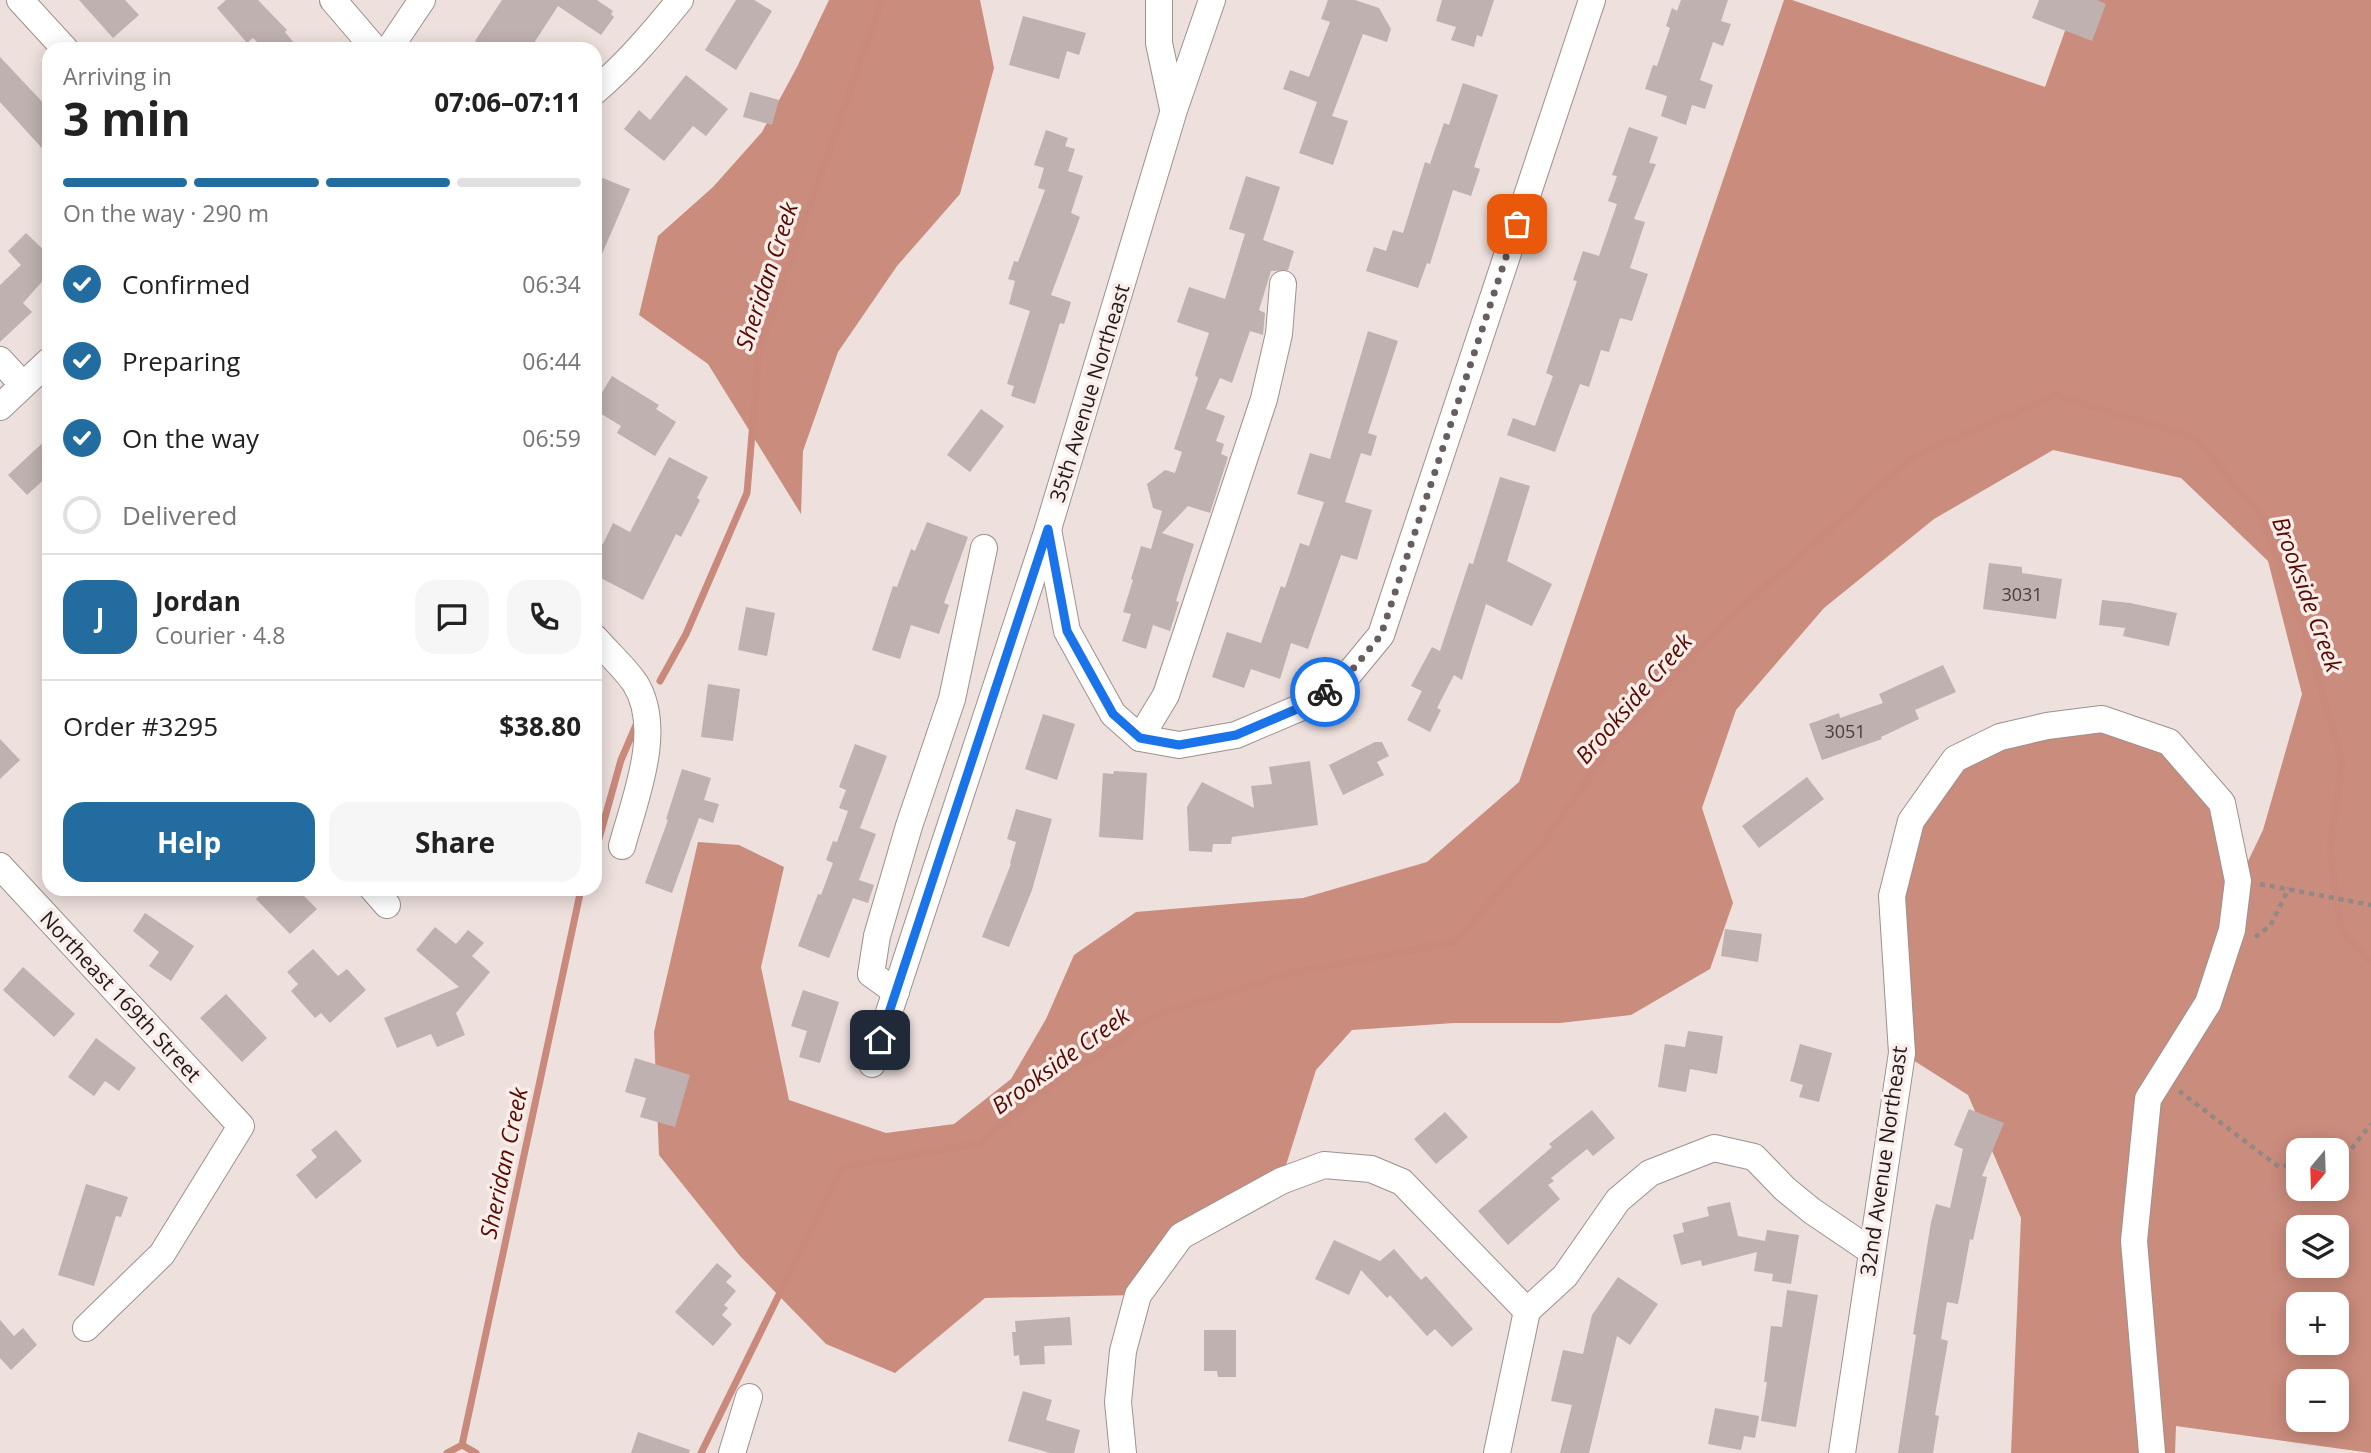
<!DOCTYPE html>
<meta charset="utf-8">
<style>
body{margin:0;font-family:"Open Sans",sans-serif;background:#f6f6f6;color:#222;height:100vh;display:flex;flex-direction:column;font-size:26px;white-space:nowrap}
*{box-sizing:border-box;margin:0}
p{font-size:23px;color:#767676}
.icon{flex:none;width:38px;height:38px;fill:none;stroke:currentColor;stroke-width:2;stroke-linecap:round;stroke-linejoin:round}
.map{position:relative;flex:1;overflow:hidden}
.panel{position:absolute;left:42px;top:42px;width:560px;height:854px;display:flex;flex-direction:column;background:#fff;border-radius:21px;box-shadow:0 4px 18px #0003}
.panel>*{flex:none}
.needle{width:46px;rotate:199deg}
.tools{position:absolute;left:2286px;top:1138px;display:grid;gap:14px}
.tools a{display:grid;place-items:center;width:63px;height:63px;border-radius:14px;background:#fff;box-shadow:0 4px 18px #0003;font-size:35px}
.pin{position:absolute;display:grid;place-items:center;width:60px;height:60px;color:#fff;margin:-30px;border-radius:14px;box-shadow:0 4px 10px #0006}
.courier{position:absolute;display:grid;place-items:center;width:70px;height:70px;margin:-35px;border:5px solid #1a73e8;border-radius:50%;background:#fff;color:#222;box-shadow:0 2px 9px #0007}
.overview em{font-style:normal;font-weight:700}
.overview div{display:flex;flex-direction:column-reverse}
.overview{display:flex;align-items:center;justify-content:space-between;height:119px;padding:0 21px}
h1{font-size:46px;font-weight:700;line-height:52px}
.bar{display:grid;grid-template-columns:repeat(4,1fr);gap:10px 7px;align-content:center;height:84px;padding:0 21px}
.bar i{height:9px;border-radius:5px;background:#e0e0e0}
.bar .active{background:#226c9f}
.bar p{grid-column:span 4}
.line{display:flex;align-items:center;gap:18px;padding:0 21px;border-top:2px solid #e0e0e0}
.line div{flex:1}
.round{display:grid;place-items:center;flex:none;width:74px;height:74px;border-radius:21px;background:#f6f6f6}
ol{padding:0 21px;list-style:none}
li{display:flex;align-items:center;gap:21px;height:77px}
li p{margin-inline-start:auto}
li .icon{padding:7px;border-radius:50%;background:#226c9f;color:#fff;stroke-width:4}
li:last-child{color:#767676}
li i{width:38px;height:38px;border:4px solid #e0e0e0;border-radius:50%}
.button{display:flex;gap:14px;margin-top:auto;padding:14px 21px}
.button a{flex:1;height:80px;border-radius:21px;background:#226c9f;color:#fff;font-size:28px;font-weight:700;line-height:80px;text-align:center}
.button a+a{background:#f6f6f6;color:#222}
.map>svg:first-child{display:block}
.forest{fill:#ca8c7d;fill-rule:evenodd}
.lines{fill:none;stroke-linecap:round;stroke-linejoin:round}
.stream{stroke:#c98a7c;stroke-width:7}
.building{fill:#beb1af}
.minor-casing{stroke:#9d918e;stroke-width:28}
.path{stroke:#928886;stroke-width:4.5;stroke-dasharray:5 5;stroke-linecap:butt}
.minor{stroke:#fff;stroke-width:26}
.done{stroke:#675f5e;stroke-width:7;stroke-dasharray:0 12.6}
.route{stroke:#1a73e8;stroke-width:9}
.labels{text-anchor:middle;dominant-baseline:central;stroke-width:7;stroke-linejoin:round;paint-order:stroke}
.number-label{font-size:18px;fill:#47403e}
.street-label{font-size:21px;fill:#1f1a19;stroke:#faedea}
.water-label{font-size:23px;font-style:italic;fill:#560b00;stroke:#faedea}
</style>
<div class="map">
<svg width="2371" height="1453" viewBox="0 0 2371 1453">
<rect width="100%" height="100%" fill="#ede0dd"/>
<g class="forest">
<path d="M829,0H980L994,68L960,194L897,266L838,352L803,451L801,514L708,364L639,315L658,236L713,187L762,132L797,67Z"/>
<path d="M1784,0H1792L2045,87L2076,0H2371V1453L2176,1426L2175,1453H2011L2021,1218L1968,1095L1902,1053L1892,896L1911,821L1955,759L2102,719L2169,742L2222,803L2239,880L2263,830L2302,694L2268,561L2181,478L2053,450L1934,519L1824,608L1736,710L1702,808L1733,903L1710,969L1631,1015L1560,1023H1454L1352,1030L1316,1070L1281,1181L1181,1236L1138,1295L985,1298L895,1373L826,1344L740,1256L659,1155L654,1032L698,842L739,845L784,867L761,967L789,1100L886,1133L954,1124L1011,1079L1046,1019L1074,955L1136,912L1303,898L1427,862L1519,782ZM2298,1150H2336V1188H2298ZM2298,1227H2336V1265H2298ZM2298,1304H2336V1342H2298ZM2298,1381H2336V1419H2298Z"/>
</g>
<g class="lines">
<g class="stream">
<path d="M660,681L686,634L747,493L759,351L882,0"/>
<path d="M595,853L621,760L637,723"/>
<path d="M462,1445L581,889"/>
<path d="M447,1453L462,1445L476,1453"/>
<path d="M701,1453L842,1167L978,1144L1065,1074L1097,1058L1153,1016L1291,973L1454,942L1544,842L1612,744L1732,615L1914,456L2056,395L2195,438L2261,516L2308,642L2342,763L2330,849L2341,931L2371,962"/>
</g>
</g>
<g class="building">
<path d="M79,0H125L139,15L113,38Z"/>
<path d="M226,0H258L287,30L285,32L299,49H264L253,38L247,43L217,8Z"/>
<path d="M502,0H597L613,11L611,14L614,17L601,35L558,6L530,49H487L475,41Z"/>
<path d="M736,0H754L772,11L736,70L705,50Z"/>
<path d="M1328,0H1355L1379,8L1391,29L1387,42L1363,34L1332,116L1348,121L1333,165L1299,153L1317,102L1283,89L1290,70L1309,77L1330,22L1321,19Z"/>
<path d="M1442,0H1494L1482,37L1477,35L1474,47L1451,40L1456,27L1436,21Z"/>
<path d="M1681,0H1728L1721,21L1731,24L1723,46L1713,42L1700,80L1713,85L1705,109L1692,105L1686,125L1661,116L1667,96L1645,89L1653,65L1657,66L1670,28L1666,26L1672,8L1677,11Z"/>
<path d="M2039,0H2097L2106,4L2092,41L2032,18Z"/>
<path d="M1023,16L1086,33L1079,55L1067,51L1059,79L1009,65Z"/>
<path d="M0,57L49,109V156L0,102Z"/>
<path d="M686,75L728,109L706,136L693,126L664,161L624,129L639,110L650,120Z"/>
<path d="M1463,83L1498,95L1474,167L1480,169L1471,196L1453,190L1430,264L1427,263L1418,288L1366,271L1374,247L1386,251L1393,230L1403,233L1425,162L1430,164L1444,123L1449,125Z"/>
<path d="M750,92L779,100L772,125L743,117Z"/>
<path d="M1629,127L1658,137L1649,163L1656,164L1634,219L1645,222L1630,268L1648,274L1632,321L1620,318L1609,352L1601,350L1589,387L1580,384L1555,452L1507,435L1513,418L1535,426L1553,376L1546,373L1577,281L1573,280L1583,251L1599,256L1617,204L1608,201L1617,176L1612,175Z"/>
<path d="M1046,130L1068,138L1065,146L1075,149L1068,171L1083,176L1071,213L1080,217L1051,295L1071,302L1064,324L1060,323L1035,404L1011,396L1014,386L1007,384L1030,311L1009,304L1015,281L1008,279L1014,261L1018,262L1045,190L1038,188L1044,168L1034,165Z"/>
<path d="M595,175L630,189L596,268H595Z"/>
<path d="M1246,176L1280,187L1263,240L1294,251L1288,270L1271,271L1259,310L1265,313L1263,335L1250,331L1232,383L1220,378L1206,409L1225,416L1216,441L1224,444L1221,454L1228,457L1210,513L1188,506L1162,533L1194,544L1176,601L1179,602L1170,631L1153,625L1146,649L1122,641L1131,614L1123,612L1133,580L1131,579L1141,546L1151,549L1162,511L1153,508L1147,484L1165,470L1175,473L1182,452L1174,449L1198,378L1195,375L1209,333L1177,322L1189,287L1225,299L1245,234L1229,229Z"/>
<path d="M26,233L49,255V274L23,303L32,312L0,342V285L21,265L8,251Z"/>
<path d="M1368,331L1398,341L1368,433L1377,436L1371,456L1361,453L1345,502L1372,510L1357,560L1341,555L1308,649L1291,643L1280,679L1251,669L1244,688L1212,677L1227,632L1261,643L1281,586L1285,588L1300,543L1309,546L1324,502L1297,494L1310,453L1330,459Z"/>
<path d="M612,376L659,405L656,409L676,422L655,456L617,433L621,426L595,410V404Z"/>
<path d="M981,409L1004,426L970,472L947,455Z"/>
<path d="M49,437V475L27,495L8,475Z"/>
<path d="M669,457L708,477L697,498L700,500L681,537L676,534L643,600L595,575V540L603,544L613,523L630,532Z"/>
<path d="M1500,477L1530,486L1507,561L1552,584L1532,626L1486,604L1462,680L1454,675L1437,708L1441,710L1430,732L1407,720L1422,691L1411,686L1432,647L1440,651L1469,563L1473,564Z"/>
<path d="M927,522L968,537L944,603L949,605L939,634L911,625L900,659L872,650L893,586L897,587L911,549L915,551Z"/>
<path d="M1989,563L2022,567V573L2062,579L2056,619L1983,609Z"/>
<path d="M2102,600L2130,603L2177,613L2169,646L2123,636L2125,628L2099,625Z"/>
<path d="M746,607L775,613L767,656L738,650Z"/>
<path d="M1943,665L1956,692L1915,710L1919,719L1881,737L1882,739L1822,760L1809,724L1839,713L1840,718L1883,703L1879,694Z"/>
<path d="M708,684L740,689L733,741L701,737Z"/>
<path d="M1043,714L1075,724L1057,780L1025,769Z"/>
<path d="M0,739L20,760L0,779Z"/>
<path d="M1375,742H1382L1389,756L1377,762L1384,775L1343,795L1329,765Z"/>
<path d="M855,744L887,756L860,828L876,834L859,880L874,885L868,903L853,898L829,958L798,946L818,894L821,895L833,863L826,860L833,841L837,842L848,811L839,808L846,790L839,787Z"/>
<path d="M1310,761L1318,825L1232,837L1231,844H1213L1212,852L1189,851L1187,807L1202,782L1254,808L1251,786L1272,784L1269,767Z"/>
<path d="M682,769L711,778L704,800L719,804L713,823L699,818L672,893L645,883L668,820L666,819Z"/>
<path d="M1114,771L1147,773L1143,840L1099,837L1103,773L1113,774Z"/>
<path d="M1807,777L1824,799L1759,848L1742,826Z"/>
<path d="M1016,809L1052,819L1032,890L1009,947L982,937L1011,864L1010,863L1016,842L1007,839Z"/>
<path d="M267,889H297L317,909L290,934L256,899Z"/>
<path d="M145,913L194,946L171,981L149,966L159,952L133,931Z"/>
<path d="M435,927L456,944L468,930L484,943L472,956L490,972L456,1013L465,1035L437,1047L431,1034L397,1048L384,1018L459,987L416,950Z"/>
<path d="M1725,929L1762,934L1758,962L1721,956Z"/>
<path d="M313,949L338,976L347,969L366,990L330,1023L321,1013L315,1018L291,991L298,984L287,972Z"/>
<path d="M23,967L75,1014L54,1037L3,990Z"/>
<path d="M803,990L839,1002L820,1063L799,1057L807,1031L791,1026Z"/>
<path d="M226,994L267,1038L242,1062L200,1018Z"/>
<path d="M1688,1031L1723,1036L1717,1074L1690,1069L1686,1092L1658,1087L1665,1044L1685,1047Z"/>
<path d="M96,1038L136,1068L119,1091L105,1081L94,1096L68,1077Z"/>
<path d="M1800,1044L1832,1053L1819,1102L1799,1097L1803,1085L1790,1081Z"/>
<path d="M635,1058L690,1075L675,1127L640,1117L646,1098L625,1092Z"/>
<path d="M1969,1109L2004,1123L1982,1176L1987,1177L1973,1240L1970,1239L1958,1304L1947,1302L1941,1339L1948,1341L1935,1415L1939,1416L1933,1453H1898L1916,1335L1913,1334L1931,1222L1936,1204L1950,1208L1963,1149L1954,1145Z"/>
<path d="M1592,1110L1615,1138L1593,1156L1587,1149L1551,1178L1554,1181L1548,1185L1560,1199L1508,1245L1478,1211L1552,1147L1549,1144Z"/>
<path d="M1445,1112L1468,1137L1436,1164L1414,1139Z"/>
<path d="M336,1130L362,1161L316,1199L296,1175L317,1157L311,1150Z"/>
<path d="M86,1184L128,1197L121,1217L116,1216L94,1286L58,1275Z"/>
<path d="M1730,1202L1738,1236L1765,1241L1767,1230L1799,1235L1791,1284L1772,1281L1773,1274L1754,1271L1757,1252L1702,1266L1701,1260L1681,1265L1673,1235L1684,1232L1682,1223L1709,1216L1707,1207Z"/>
<path d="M1334,1240L1380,1261L1394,1249L1421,1280L1426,1276L1473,1329L1452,1347L1435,1329L1427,1336L1390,1295L1387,1298L1361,1270L1349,1295L1315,1279Z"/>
<path d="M717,1263L732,1276L726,1282L736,1291L724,1305L728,1308L722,1315L732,1324L713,1346L675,1312Z"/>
<path d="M1618,1277L1658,1304L1630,1345L1617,1336L1589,1453H1560L1572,1405L1551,1401L1563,1350L1583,1354L1592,1315Z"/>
<path d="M1787,1290L1818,1295L1796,1427L1761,1421L1767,1382H1764L1771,1326L1782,1327Z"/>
<path d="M1070,1317L1072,1345L1044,1346L1045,1364L1020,1365L1019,1355L1014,1356L1012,1332H1016L1015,1321Z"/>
<path d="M0,1320L14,1336L23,1328L37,1345L11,1370L0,1358Z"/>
<path d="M1204,1330H1236V1377H1218L1217,1371H1204Z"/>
<path d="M1023,1391L1052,1400L1046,1420L1080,1430L1074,1453H1050L1008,1441Z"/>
<path d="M1715,1408L1759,1416L1755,1438L1744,1436L1741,1450L1708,1444Z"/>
<path d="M638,1432L690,1450L689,1453H631Z"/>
</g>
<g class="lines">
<defs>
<g id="minor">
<path d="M20,0L65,49"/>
<path d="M333,0L375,49"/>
<path d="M1159,0V43L1173,109"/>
<path d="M389,49L422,0"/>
<path d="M595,91C627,64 653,33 680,0"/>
<path d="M0,360L23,385"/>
<path d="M0,407L49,361"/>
<path d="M1048,529L1067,631L1113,714L1140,738L1179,745L1236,735L1304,706L1343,681L1381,635L1592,0"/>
<path d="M595,638C608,653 624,667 635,683C664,729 635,798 622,846"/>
<path d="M1140,738L1166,695L1264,399L1279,334L1283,284"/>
<path d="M0,866L241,1126L162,1254L86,1328"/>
<path d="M373,889L387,905"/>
<path d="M896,992L871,974L877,936L909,826L952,699L984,548"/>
<path d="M872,1064L1048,529L1174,110L1212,0"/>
<path d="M732,1453L749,1397"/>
<path d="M1123,1453L1118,1402L1123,1351L1138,1295L1181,1236L1281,1181L1324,1165L1371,1169L1402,1182L1527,1311L1565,1276L1618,1200L1650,1173L1714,1148L1754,1157L1785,1189L1812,1211L1871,1251"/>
<path d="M1497,1453L1527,1311"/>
<path d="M1842,1453L1902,1053L1892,896L1911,821L1955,759L2000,737L2047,726L2102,719L2169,742L2222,803L2238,881L2232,930L2208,1003L2148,1099L2134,1241L2152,1453"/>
</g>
</defs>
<use href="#minor" class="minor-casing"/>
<g class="path">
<path d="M2260,884L2371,905"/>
<path d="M2255,937L2270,926L2289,888"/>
<path d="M2179,1091L2279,1167L2298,1164"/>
<path d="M2336,1159L2344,1158L2371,1124"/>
</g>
<use href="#minor" class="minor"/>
</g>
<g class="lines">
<path class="done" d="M1325,692L1343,681L1381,635L1517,224"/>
<path class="route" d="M880,1040L1048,529L1067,631L1113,714L1140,738L1179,745L1236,735L1304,706L1325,692"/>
</g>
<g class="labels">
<g class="number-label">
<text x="2022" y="594">3031</text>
<text x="1845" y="731">3051</text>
</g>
<g class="street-label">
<text transform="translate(1089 393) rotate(-73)">35th Avenue Northeast</text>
<text transform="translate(121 996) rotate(47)">Northeast 169th Street</text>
<text transform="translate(1883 1161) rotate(-82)">32nd Avenue Northeast</text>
</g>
<g class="water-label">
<text transform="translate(766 276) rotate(-72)">Sheridan Creek</text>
<text transform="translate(2308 594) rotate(70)">Brookside Creek</text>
<text transform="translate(1633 698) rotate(-49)">Brookside Creek</text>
<text transform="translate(1060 1060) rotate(-36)">Brookside Creek</text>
<text transform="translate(503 1163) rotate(-78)">Sheridan Creek</text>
</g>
</g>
</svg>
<div class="tools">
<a><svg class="needle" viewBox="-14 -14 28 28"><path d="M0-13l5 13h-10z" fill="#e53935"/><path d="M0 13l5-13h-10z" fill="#767676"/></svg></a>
<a><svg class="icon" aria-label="layers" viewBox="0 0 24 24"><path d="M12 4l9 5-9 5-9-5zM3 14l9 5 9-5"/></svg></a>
<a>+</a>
<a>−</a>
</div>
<div class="pin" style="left:1517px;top:224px;background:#ea580c"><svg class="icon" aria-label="bag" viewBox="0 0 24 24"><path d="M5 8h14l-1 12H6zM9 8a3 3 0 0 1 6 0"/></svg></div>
<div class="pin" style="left:880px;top:1040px;background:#1f2937"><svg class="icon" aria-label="home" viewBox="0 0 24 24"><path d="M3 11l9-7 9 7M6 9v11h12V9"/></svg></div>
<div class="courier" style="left:1325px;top:692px"><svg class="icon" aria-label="bike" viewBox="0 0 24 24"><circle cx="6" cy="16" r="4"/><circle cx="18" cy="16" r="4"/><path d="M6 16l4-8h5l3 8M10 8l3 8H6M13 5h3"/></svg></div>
<section class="panel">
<div class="overview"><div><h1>3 min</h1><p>Arriving in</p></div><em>07:06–07:11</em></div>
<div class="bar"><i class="active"></i><i class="active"></i><i class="active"></i><i></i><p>On the way · 290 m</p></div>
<ol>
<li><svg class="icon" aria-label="check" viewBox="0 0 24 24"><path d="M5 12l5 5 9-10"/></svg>Confirmed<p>06:34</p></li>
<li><svg class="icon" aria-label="check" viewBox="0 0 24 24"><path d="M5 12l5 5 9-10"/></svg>Preparing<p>06:44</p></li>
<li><svg class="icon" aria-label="check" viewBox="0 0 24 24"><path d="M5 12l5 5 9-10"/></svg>On the way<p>06:59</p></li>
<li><i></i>Delivered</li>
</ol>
<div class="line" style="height:126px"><b class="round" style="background:#226c9f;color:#fff">J</b><div><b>Jordan</b><p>Courier · 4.8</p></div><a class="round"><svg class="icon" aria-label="chat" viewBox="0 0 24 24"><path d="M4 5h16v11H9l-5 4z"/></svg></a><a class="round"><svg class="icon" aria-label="phone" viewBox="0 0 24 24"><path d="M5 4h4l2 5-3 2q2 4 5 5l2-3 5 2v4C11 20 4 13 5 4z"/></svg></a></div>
<div class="line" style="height:91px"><div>Order #3295</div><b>$38.80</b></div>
<div class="button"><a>Help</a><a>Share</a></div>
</section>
</div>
